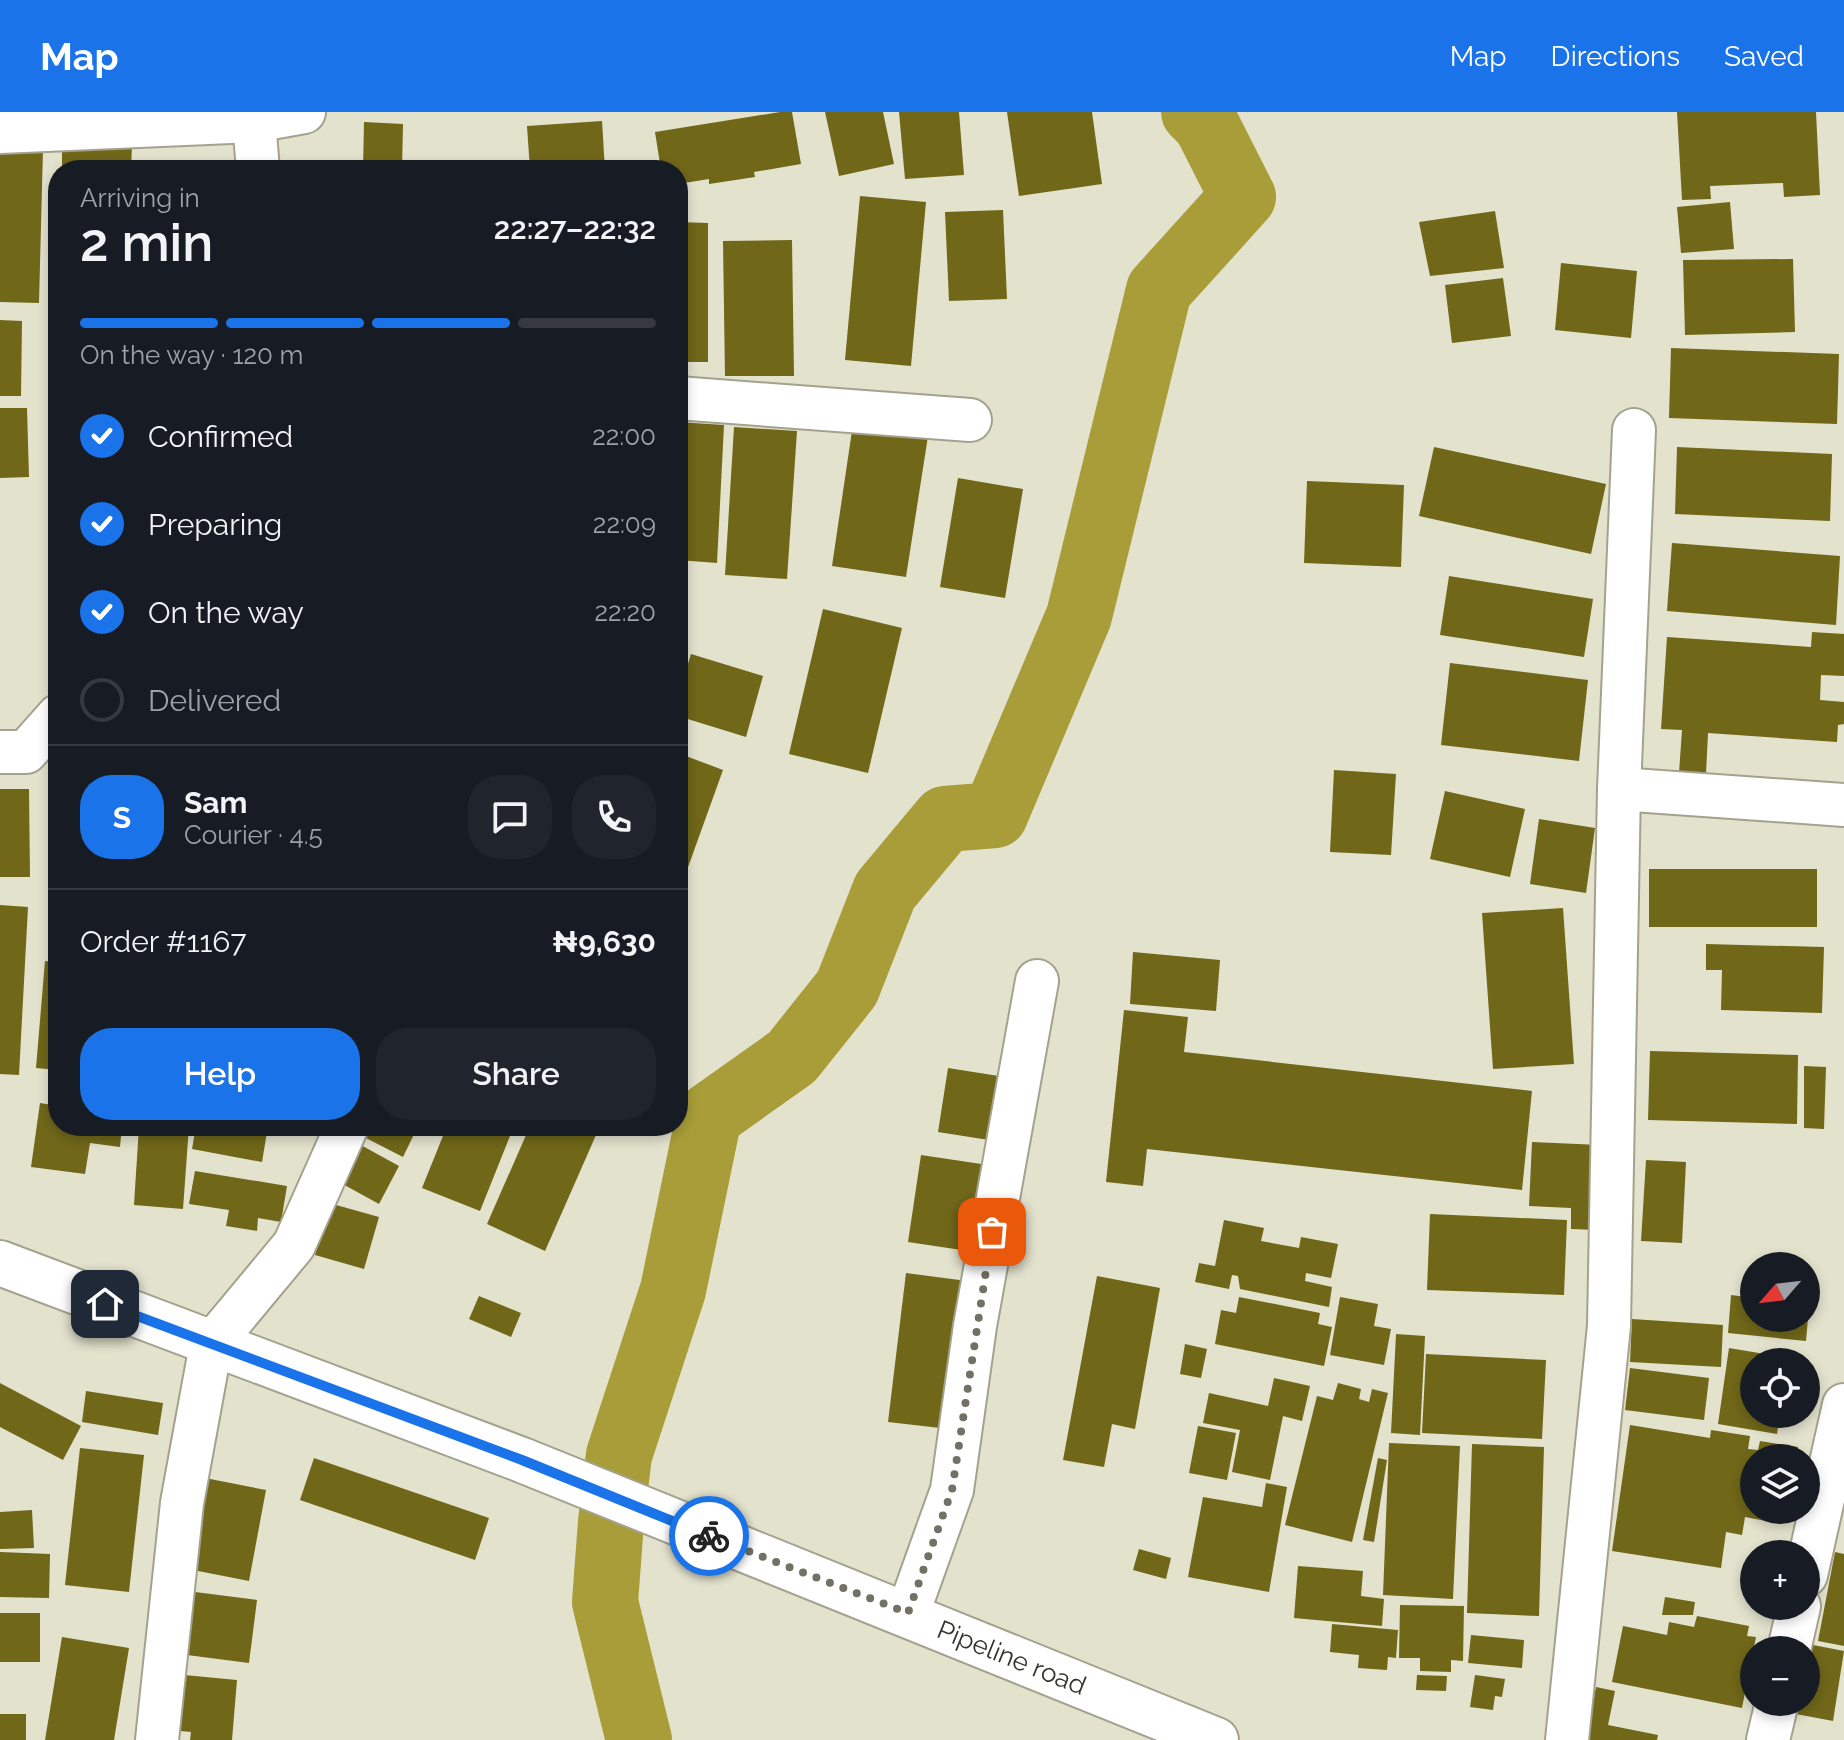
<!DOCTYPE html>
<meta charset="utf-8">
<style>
body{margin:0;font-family:Raleway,sans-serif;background:#20242c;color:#f1f3f6;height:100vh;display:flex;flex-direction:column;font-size:30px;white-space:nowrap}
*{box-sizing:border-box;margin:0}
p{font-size:26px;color:#9ea1a6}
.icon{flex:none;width:44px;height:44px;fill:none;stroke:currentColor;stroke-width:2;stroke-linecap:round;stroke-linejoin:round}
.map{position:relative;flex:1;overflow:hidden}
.details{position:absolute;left:48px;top:48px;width:640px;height:976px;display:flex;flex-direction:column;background:#171b24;border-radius:32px;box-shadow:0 4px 12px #0003}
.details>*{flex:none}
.needle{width:52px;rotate:242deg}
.fabs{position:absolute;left:1740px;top:1140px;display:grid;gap:16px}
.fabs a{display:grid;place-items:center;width:80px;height:80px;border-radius:50%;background:#171b24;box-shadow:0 4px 12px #0003;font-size:40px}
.pin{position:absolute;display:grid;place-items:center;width:68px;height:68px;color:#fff;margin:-34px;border-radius:16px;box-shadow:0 4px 12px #0006}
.courier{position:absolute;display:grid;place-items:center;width:80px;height:80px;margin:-40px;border:6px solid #1a73e8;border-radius:50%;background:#fff;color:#222;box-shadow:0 2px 10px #0007}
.overview em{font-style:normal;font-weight:600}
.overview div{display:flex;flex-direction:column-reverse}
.overview{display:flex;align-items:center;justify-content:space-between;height:136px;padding:0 32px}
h1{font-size:52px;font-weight:600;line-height:60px}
.bar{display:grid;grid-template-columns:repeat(4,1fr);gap:12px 8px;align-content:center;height:96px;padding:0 32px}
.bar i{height:10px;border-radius:6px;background:#363941}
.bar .selected{background:#1a73e8}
.bar p{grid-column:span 4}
.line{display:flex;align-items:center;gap:20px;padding:0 32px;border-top:2px solid #363941}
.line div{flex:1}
.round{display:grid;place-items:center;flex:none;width:84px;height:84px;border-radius:32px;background:#20242c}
ol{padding:0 32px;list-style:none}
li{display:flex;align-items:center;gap:24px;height:88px}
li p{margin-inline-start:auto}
li .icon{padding:8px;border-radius:50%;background:#1a73e8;color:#fff;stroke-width:4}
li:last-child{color:#9ea1a6}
li i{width:44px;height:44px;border:4px solid #363941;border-radius:50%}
.primary-button{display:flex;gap:16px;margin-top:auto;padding:16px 32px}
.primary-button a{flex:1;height:92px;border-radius:32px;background:#1a73e8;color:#fff;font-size:32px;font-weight:600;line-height:92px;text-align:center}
.primary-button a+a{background:#20242c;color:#f1f3f6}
header{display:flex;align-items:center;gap:48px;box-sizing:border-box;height:112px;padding:0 40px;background:#1a73e8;color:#fff}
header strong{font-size:38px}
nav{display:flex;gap:44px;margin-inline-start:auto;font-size:28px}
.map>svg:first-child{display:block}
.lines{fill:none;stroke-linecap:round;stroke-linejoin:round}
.river{stroke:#a89d39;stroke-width:66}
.building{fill:#706719}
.minor-casing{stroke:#a4a28f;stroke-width:46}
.primary-casing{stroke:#a4a28f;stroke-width:48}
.minor{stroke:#fff;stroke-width:42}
.primary{stroke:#fff;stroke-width:44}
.done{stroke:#727164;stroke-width:8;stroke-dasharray:0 14.4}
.route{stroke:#1a73e8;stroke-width:10}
.labels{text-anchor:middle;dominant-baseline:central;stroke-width:8;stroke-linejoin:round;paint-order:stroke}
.street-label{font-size:26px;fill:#35342c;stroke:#f1efda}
</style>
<header>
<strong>Map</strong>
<nav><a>Map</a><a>Directions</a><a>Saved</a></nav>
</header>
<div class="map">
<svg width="1844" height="1628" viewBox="0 0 1844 1628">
<rect width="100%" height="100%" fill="#e3e2cd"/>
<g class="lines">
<path class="river" d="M639,1628L605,1490L611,1410L619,1343L673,1178L709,1004L792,945L847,876L885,779L945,707L995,703L1079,504L1159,178L1243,85L1206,12L1194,0"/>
</g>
<g class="building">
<path d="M780,0H792L801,52L754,60L755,65L709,72V67L678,72V58H661L655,20Z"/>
<path d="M825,0H883L894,52L839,64Z"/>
<path d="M899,0H959L964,63L905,67Z"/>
<path d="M1007,0H1092L1102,72L1019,84Z"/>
<path d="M1677,0H1816L1820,83L1784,85L1783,71L1710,74L1711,87L1682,88Z"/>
<path d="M602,9L605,58H530L527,14Z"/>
<path d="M364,10L403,12L402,58H363Z"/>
<path d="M62,32L132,33L131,58H62Z"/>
<path d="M0,36L43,37L39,191L0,190Z"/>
<path d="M860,84L926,90L911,254L845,248Z"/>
<path d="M1730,90L1734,137L1681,141L1677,95Z"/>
<path d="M1003,98L1007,187L949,189L945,100Z"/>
<path d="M1495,99L1504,156L1430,164L1419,110Z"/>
<path d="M678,110L708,111V250H678Z"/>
<path d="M792,128L794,264H725L723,129Z"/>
<path d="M1793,147L1795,220L1685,223L1683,148Z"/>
<path d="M1561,151L1637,159L1631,226L1555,218Z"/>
<path d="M1503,166L1511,224L1452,231L1445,173Z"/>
<path d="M0,208L22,209L21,284H0Z"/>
<path d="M1671,236L1839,242L1837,312L1669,306Z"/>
<path d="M0,296H27L29,365L0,366Z"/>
<path d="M678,310L724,313L717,451L678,448Z"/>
<path d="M853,312L928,324L906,465L832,454Z"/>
<path d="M734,315L797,319L787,467L725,463Z"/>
<path d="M1434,335L1606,372L1591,442L1419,404Z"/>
<path d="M1677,335L1832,342L1830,409L1675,402Z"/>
<path d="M958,366L1023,377L1005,486L940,475Z"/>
<path d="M1307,369L1404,373L1401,455L1304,451Z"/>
<path d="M1672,431L1840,444L1836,513L1667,499Z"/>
<path d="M1449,464L1593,487L1584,545L1440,523Z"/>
<path d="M823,497L902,516L868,661L789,642Z"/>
<path d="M1812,520L1844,522V564L1821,563L1820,588L1844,590V612L1838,613L1837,630L1708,621L1706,662L1679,661L1682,618L1661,617L1667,525L1811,535Z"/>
<path d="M691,542L763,564L746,625L678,604V584Z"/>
<path d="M1450,551L1588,568L1579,649L1441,633Z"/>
<path d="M52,624H58V782H54Z"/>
<path d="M678,641L723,658L678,783Z"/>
<path d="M1334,658L1396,662L1391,743L1330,740Z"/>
<path d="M0,677H29L30,765H0Z"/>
<path d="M1445,679L1525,697L1510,765L1430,747Z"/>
<path d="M1539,707L1595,716L1586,781L1530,772Z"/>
<rect x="1649" y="757" width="168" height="58"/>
<path d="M0,793L28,795L19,963L0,962Z"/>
<path d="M1563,796L1574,952L1493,957L1482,801Z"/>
<path d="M1706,832L1824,835L1822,901L1721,898L1722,858H1706Z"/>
<path d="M1133,840L1220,848L1216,899L1130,892Z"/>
<path d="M45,849L58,850V958L36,956Z"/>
<path d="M1124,898L1188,905L1184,940L1532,979L1522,1078L1147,1037L1143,1074L1106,1070Z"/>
<path d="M1650,939L1798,943L1797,1012L1648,1008Z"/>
<path d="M1804,954L1826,955L1824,1017L1804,1016Z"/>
<path d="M948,956L1005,965L995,1029L938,1020Z"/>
<path d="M40,991L58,994V1014H122L120,1035L90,1031L85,1062L31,1055Z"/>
<path d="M139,1014H189L183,1097L134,1093Z"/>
<path d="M196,1014H268L262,1050L192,1037Z"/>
<path d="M367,1014H418L403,1045L362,1024Z"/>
<path d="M447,1014H514L480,1099L422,1076Z"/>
<path d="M530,1014H600L545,1139L487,1112Z"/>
<path d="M1532,1030L1600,1033L1597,1118L1571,1117V1096L1529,1094Z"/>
<path d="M359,1032L399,1054L379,1092L339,1070Z"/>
<path d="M921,1043L988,1053L975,1140L908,1130Z"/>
<path d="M1646,1048L1686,1050L1682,1131L1641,1129Z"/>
<path d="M195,1059L287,1074L281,1110L258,1106L257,1119L226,1114L229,1098L189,1092Z"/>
<path d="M329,1091L379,1105L364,1157L315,1143Z"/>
<path d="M1430,1102L1567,1108L1564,1183L1427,1178Z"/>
<path d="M1224,1108L1264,1116L1261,1129L1299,1136L1301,1125L1338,1132L1331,1166L1306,1161L1305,1169L1332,1175L1329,1195L1240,1177L1238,1164L1232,1163L1229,1177L1195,1170L1199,1151L1215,1154Z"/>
<path d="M906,1161L967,1169L949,1317L888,1310Z"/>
<path d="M1097,1164L1160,1176L1135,1317L1112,1312L1104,1355L1063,1348Z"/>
<path d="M1731,1183L1754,1186V1206H1808L1806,1229L1728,1221Z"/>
<path d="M479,1184L521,1201L511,1225L469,1207Z"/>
<path d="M1239,1185L1320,1201L1318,1212L1332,1215L1324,1254L1215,1232L1221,1198L1236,1201Z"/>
<path d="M1340,1185L1378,1192L1374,1214L1391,1217L1384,1253L1330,1243Z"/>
<path d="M1632,1207L1723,1213L1721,1255L1630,1250Z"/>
<path d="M1396,1222L1425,1224L1420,1323L1391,1321Z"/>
<path d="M1185,1232L1207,1237L1201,1266L1180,1262Z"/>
<path d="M1729,1236L1801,1248L1754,1250V1302H1780L1777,1322L1718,1312Z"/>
<path d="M1426,1242L1546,1248L1542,1327L1422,1321Z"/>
<path d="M1630,1256L1709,1266L1704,1308L1625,1298Z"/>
<path d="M1274,1266L1310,1274L1302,1309L1283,1304L1270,1368L1232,1360L1240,1318L1203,1311L1209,1281L1268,1294Z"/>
<path d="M0,1271L81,1314L63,1348L0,1315Z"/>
<path d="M1338,1271L1361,1277L1359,1287L1369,1290L1372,1277L1388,1281L1352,1430L1285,1413L1317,1284L1333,1288Z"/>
<path d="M86,1279L163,1291L158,1323L82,1310Z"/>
<path d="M1630,1313L1710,1326L1711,1318L1750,1324L1748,1337L1758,1338L1760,1329L1798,1335L1797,1346H1754V1398H1777V1403L1768,1401L1766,1409L1745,1405L1742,1423L1726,1420L1721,1456L1612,1439Z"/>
<path d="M1198,1314L1236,1321L1227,1368L1189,1361Z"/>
<path d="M1389,1331L1460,1334L1453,1487L1383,1483Z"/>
<path d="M1472,1332L1544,1335L1539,1504L1467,1501Z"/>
<path d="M80,1336L144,1343L129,1480L65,1473Z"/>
<path d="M314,1346L489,1406L475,1448L300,1388Z"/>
<path d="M1378,1346L1387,1348L1374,1430L1363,1428Z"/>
<path d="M200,1365L266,1378L249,1469L183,1456Z"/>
<path d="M1266,1371L1287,1375L1269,1480L1188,1465L1203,1385L1262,1395Z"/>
<path d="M32,1398L34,1436L0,1437V1400Z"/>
<path d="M1139,1437L1171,1446L1166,1467L1133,1458Z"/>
<path d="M0,1440L50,1442L49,1486L0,1485Z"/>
<path d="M1835,1440L1844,1442V1534L1818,1529Z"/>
<path d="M1298,1454L1363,1459L1361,1484L1384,1487L1382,1514L1294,1506Z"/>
<path d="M195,1480L257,1488L249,1551L187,1543Z"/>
<path d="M1665,1485L1695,1490L1693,1503H1662Z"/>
<path d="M1400,1493L1464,1494L1463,1549L1451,1548V1560L1420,1559V1546H1399Z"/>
<rect x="0" y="1501" width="40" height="49"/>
<path d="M1697,1504L1749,1514L1747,1524L1756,1525L1742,1596L1612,1570L1623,1514L1667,1523L1669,1510L1694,1515Z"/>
<path d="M1332,1512L1398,1518L1396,1546L1388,1545L1387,1558L1358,1556L1359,1543L1330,1540Z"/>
<path d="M1471,1523L1524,1528L1522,1556L1468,1551Z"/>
<path d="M62,1525L129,1536L114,1628H45Z"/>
<path d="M1808,1532L1844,1539L1833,1609L1796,1602L1798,1590H1806Z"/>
<path d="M174,1562L237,1568L232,1628H190L191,1620L169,1618Z"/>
<path d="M1417,1563L1447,1564L1446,1579L1416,1578Z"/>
<path d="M1475,1563L1505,1567L1502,1585L1495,1584L1493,1598L1470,1595Z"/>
<path d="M1596,1575L1615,1579L1608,1613L1658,1623L1657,1628H1586Z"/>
<rect x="0" y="1602" width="26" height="26"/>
</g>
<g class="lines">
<defs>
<g id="minor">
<path d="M254,9L258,58"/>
<path d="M0,20L254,9L304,0"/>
<path d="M678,286L970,308"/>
<path d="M0,640H26L58,604"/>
<path d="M1619,677L1844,693"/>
<path d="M1806,1463L1844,1293"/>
<path d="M908,1501L952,1378L975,1214L1037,869"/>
<path d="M1789,1538L1799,1494"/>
<path d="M157,1628L182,1391L211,1233L294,1133L347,1014"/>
<path d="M1567,1628L1609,1214L1619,677L1634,318"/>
<path d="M1768,1628L1777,1590"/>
</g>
<g id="primary">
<path id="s1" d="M0,1151L522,1348L1216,1628"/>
</g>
</defs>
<use href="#minor" class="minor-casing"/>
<use href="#primary" class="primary-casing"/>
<use href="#minor" class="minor"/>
<use href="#primary" class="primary"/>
</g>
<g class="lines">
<path class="done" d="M709,1424L908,1501L952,1378L992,1120"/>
<path class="route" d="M105,1192L522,1348L709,1424"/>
</g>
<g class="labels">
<g class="street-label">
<text stroke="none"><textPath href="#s1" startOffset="1086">Pipeline road</textPath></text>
</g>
</g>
</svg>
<div class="fabs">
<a><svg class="needle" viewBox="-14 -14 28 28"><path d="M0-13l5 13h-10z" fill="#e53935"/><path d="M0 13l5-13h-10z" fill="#9ea1a6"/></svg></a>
<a><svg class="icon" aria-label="locate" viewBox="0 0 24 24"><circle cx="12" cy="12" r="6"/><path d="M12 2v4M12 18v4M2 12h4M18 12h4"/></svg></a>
<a><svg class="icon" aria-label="layers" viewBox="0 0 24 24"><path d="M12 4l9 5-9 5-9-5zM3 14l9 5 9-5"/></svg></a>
<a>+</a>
<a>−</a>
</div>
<div class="pin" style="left:992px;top:1120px;background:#ea580c"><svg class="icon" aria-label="bag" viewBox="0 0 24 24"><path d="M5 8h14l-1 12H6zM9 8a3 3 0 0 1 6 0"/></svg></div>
<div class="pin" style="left:105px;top:1192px;background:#1f2937"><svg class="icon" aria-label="home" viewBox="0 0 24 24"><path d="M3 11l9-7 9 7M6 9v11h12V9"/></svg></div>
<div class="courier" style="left:709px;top:1424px"><svg class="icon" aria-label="bike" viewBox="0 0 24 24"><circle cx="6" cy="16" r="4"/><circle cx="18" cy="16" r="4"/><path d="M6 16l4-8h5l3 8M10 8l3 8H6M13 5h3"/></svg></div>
<section class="details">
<div class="overview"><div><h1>2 min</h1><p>Arriving in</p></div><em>22:27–22:32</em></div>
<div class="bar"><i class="selected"></i><i class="selected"></i><i class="selected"></i><i></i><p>On the way · 120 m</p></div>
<ol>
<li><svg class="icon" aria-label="check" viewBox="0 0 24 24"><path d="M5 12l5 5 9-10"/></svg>Confirmed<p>22:00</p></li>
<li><svg class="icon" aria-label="check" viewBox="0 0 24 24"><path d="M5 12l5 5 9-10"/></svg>Preparing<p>22:09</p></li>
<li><svg class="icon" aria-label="check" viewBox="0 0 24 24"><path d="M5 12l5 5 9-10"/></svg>On the way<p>22:20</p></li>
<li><i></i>Delivered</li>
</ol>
<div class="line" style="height:144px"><b class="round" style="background:#1a73e8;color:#fff">S</b><div><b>Sam</b><p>Courier · 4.5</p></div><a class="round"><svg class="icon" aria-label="chat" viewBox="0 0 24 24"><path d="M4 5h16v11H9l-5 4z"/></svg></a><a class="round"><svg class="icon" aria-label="phone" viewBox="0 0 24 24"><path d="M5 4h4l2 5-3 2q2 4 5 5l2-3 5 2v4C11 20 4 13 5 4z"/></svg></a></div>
<div class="line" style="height:104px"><div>Order #1167</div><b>₦9,630</b></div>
<div class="primary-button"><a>Help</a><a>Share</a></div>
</section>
</div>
